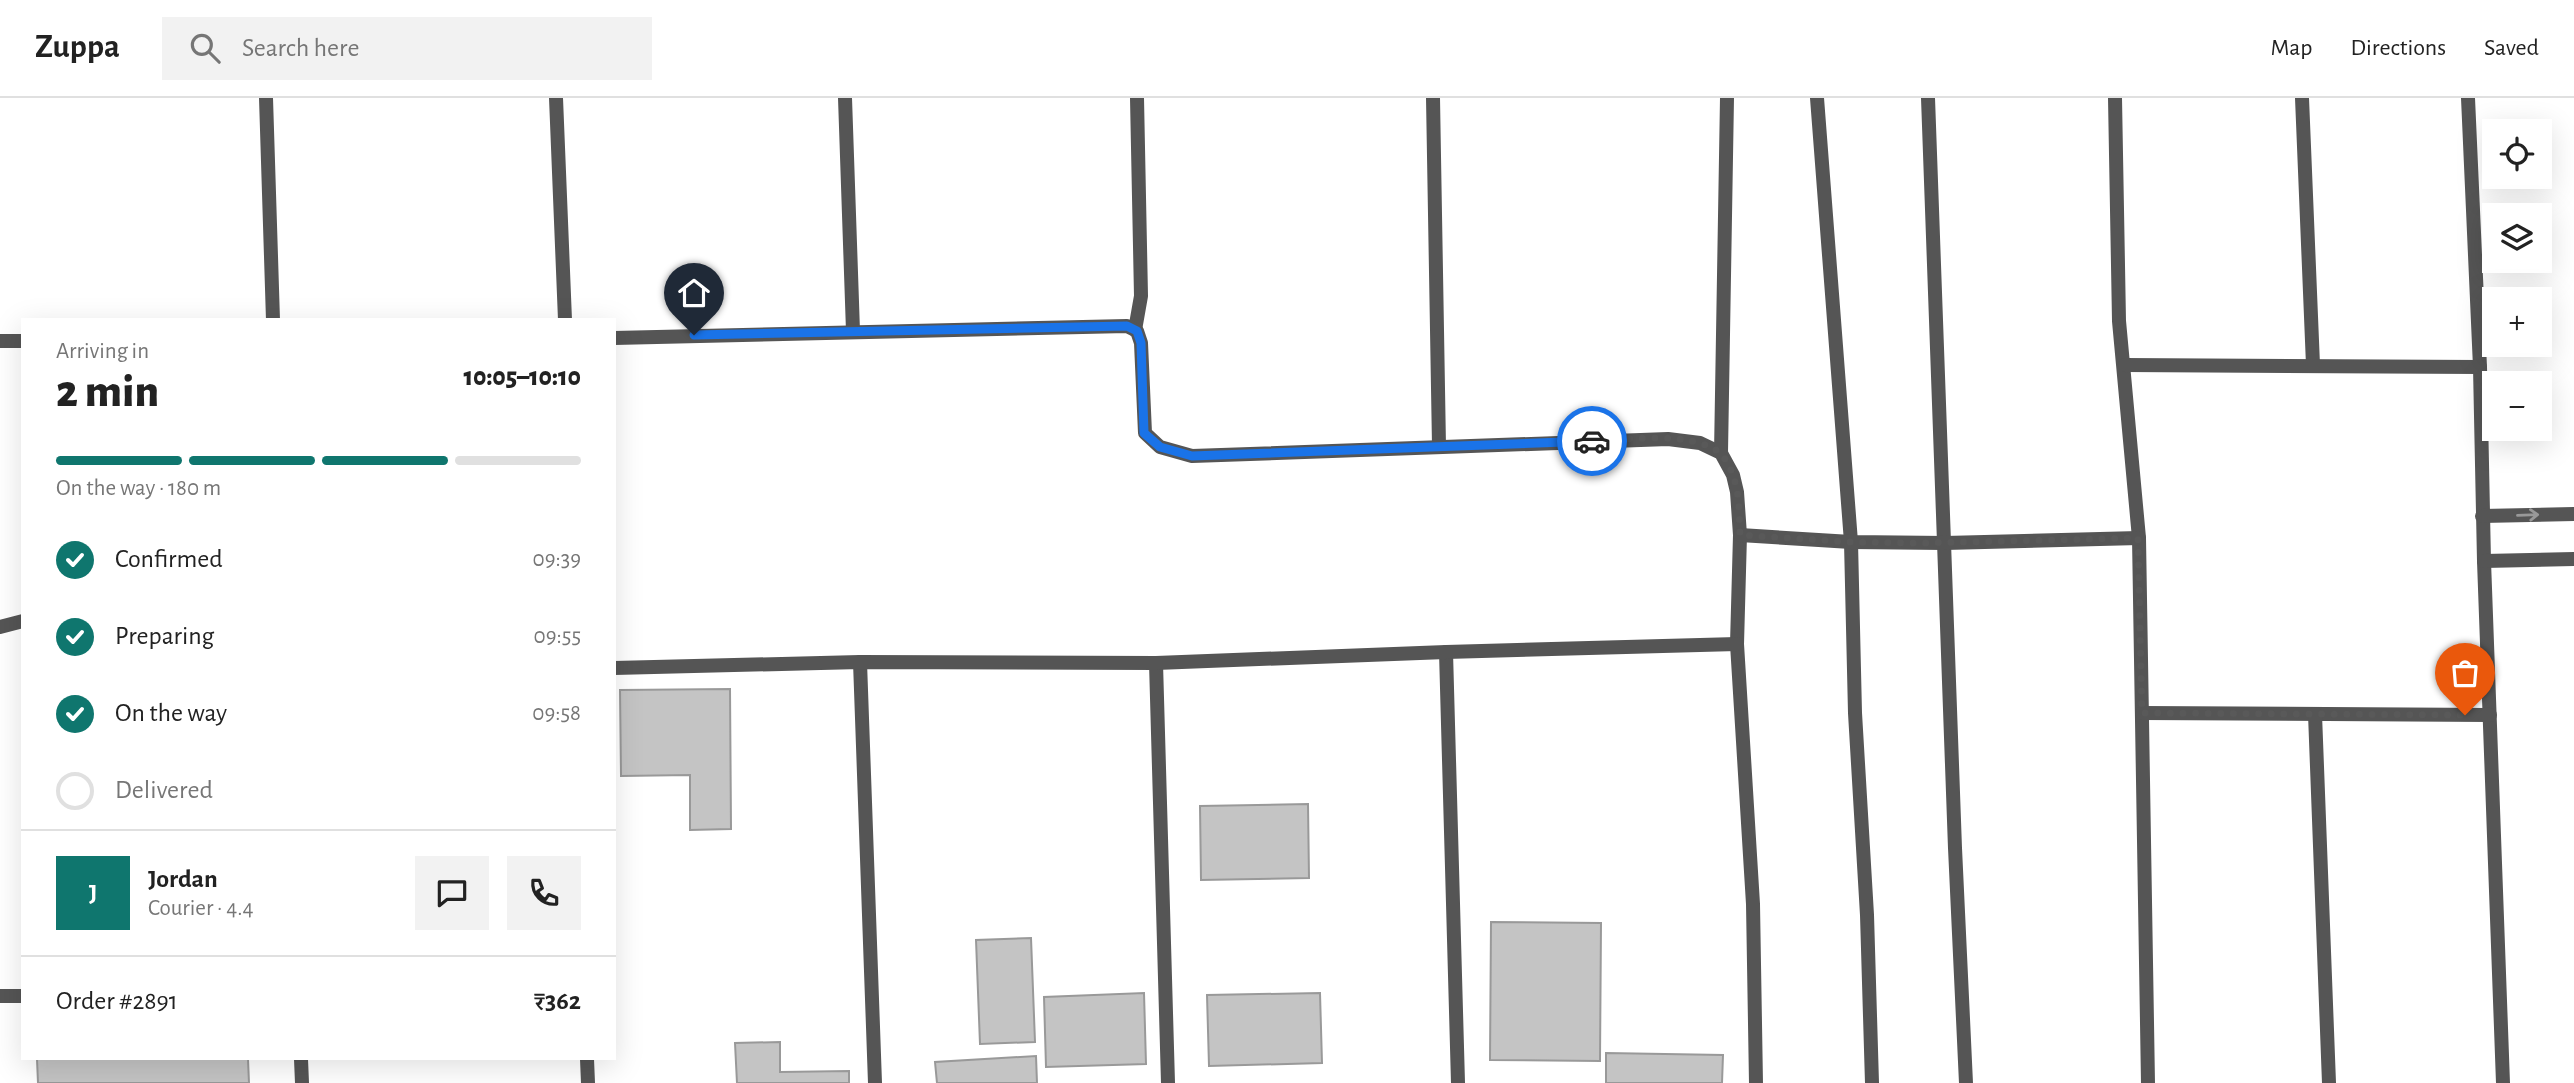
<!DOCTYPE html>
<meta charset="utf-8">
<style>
body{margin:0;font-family:"Alegreya Sans",sans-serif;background:#f2f2f2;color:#222;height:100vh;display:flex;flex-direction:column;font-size:26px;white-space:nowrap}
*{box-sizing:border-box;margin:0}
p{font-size:23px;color:#767676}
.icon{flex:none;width:38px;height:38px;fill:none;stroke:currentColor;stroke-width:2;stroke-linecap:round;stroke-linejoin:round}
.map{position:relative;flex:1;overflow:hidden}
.panel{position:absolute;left:21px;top:220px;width:595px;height:742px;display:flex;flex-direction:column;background:#fff;border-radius:0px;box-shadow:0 7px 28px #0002}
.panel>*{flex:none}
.controls{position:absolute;left:2482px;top:21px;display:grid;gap:14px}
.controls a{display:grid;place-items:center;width:70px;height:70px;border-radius:0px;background:#fff;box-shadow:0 7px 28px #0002;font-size:35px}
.pin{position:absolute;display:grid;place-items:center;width:60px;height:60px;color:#fff;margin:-72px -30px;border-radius:50% 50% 50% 0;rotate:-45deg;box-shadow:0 0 7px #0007}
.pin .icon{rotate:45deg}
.courier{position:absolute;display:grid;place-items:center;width:70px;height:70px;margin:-35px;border:5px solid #1a73e8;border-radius:50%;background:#fff;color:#222;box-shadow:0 2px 9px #0007}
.overview em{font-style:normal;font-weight:800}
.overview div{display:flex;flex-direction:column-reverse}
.overview{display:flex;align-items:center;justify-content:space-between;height:119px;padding:0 35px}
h1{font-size:46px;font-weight:800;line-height:52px}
.bar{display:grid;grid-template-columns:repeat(4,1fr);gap:10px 7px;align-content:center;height:84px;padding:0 35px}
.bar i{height:9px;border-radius:5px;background:#e0e0e0}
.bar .on{background:#0f766e}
.bar p{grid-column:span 4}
.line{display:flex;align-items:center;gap:18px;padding:0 35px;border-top:2px solid #e0e0e0}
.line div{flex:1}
.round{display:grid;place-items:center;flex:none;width:74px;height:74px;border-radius:0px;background:#f2f2f2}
ol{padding:0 35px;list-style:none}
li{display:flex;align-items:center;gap:21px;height:77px}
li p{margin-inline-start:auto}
li .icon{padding:7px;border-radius:50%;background:#0f766e;color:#fff;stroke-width:4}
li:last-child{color:#767676}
li i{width:38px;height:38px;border:4px solid #e0e0e0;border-radius:50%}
header{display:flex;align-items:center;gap:42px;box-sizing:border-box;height:98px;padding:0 35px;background:#fff;border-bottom:2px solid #e0e0e0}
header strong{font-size:33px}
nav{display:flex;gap:38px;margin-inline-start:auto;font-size:24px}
.search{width:490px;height:63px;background:#f2f2f2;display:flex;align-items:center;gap:18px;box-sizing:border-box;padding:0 24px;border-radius:0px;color:#767676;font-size:26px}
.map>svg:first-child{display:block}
.building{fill:#c4c4c4;stroke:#999;stroke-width:2}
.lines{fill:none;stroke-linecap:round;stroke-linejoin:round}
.minor{stroke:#555;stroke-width:14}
.oneway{stroke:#999}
.done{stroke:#595959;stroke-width:7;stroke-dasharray:0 12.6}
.route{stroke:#1a73e8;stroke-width:9}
</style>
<header>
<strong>Zuppa</strong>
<div class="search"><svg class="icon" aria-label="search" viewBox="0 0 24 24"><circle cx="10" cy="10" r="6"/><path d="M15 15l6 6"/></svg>Search here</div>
<nav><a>Map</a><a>Directions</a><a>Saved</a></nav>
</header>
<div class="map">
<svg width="2574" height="985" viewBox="0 0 2574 985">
<rect width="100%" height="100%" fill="#fff"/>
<g class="building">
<path d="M730,591L731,731L690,732V677L621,678L620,592Z"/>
<path d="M1308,706L1309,780L1201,782L1200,708Z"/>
<path d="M1491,824L1601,825L1600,963L1490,962Z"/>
<path d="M1031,840L1035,944L980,946L976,842Z"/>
<path d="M1144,895L1146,966L1046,969L1044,899Z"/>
<path d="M1320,895L1322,965L1209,968L1207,897Z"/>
<path d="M780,944V974L849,973V985H737L735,945Z"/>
<path d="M1606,955L1723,957L1722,985H1606Z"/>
<path d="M1036,958L1037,985H937L935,964Z"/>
<path d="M37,961H248L249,985H38Z"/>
</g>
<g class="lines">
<g class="minor">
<path d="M266,0L273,222"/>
<path d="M556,0L565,222"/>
<path d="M845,0L853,233"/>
<path d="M1433,0L1439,348"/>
<path d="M1817,0L1851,444L1855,615L1867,817L1872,985"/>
<path d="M1928,0L1955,750L1966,985"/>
<path d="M2115,0L2119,223L2139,440L2148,985"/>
<path d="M2302,0L2313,267"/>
<path d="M2468,0L2480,269L2484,463L2503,985"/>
<path d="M1135,232L1141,198L1137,0"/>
<path d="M614,240L1127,228L1137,233L1141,245L1145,335L1160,349L1192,358L1668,341L1700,345L1721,355L1733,377L1737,394L1740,437L1737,546L1753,806L1756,985"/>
<path d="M0,243H23"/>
<path d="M2125,267L2480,269"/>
<path d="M1721,355L1727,0"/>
<path d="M2482,418L2574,416"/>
<path d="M1740,437L1851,444L1945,445L2139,440"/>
<path d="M2484,463L2574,461"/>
<path d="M0,529L23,523"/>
<path d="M1446,554L1458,985"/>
<path d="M860,564L875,985"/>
<path d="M1156,565L1168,985"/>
<path d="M614,570L860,564L1156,565L1446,554L1737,546"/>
<path d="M2142,615L2490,617"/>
<path d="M2315,616L2329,985"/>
<path d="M0,898H23"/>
<path d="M301,961L302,985"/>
<path d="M587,961L588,985"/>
</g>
</g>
<defs><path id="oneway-shaft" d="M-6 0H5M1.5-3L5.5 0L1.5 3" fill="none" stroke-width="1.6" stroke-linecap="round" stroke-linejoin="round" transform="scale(1.75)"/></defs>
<use class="oneway" href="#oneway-shaft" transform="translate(2528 417) rotate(-2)"/>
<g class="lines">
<path class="done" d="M1592,343C1626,342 1692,332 1720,355C1725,359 1731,371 1733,378C1740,396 1739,418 1740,437L1851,444L1921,445L2138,440L2142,615L2465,617"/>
<path class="route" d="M694,237L1127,228L1137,233L1141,245L1144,335L1160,349L1192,358L1592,343"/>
</g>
</svg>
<div class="controls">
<a><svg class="icon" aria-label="locate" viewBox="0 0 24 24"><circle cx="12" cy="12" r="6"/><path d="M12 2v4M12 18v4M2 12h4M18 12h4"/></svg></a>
<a><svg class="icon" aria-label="layers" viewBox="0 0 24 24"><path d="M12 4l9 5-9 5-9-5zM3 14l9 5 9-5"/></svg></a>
<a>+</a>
<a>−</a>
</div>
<div class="pin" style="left:2465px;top:617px;background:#ea580c"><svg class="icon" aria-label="bag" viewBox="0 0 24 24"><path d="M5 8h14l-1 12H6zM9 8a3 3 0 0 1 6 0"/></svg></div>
<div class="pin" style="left:694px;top:237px;background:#1f2937"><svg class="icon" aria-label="home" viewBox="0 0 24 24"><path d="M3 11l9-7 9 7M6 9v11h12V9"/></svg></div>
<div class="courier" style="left:1592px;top:343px"><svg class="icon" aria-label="car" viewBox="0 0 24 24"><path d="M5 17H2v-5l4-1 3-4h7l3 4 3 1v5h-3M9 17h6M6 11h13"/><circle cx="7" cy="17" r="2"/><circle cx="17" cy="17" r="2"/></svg></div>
<section class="panel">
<div class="overview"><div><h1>2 min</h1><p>Arriving in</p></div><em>10:05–10:10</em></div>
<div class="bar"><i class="on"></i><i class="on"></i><i class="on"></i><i></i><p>On the way · 180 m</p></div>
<ol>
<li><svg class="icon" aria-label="check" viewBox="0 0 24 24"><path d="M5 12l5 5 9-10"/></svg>Confirmed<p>09:39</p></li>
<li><svg class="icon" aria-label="check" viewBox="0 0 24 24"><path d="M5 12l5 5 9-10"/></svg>Preparing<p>09:55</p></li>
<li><svg class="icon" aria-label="check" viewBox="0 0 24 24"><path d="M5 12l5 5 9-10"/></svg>On the way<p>09:58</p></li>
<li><i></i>Delivered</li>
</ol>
<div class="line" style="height:126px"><b class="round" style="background:#0f766e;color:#fff">J</b><div><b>Jordan</b><p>Courier · 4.4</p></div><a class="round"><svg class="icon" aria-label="chat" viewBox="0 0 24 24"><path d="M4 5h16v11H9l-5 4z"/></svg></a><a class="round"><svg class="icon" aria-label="phone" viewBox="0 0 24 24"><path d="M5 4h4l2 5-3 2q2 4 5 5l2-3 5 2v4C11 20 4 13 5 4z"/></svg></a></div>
<div class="line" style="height:91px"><div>Order #2891</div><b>₹362</b></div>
</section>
</div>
